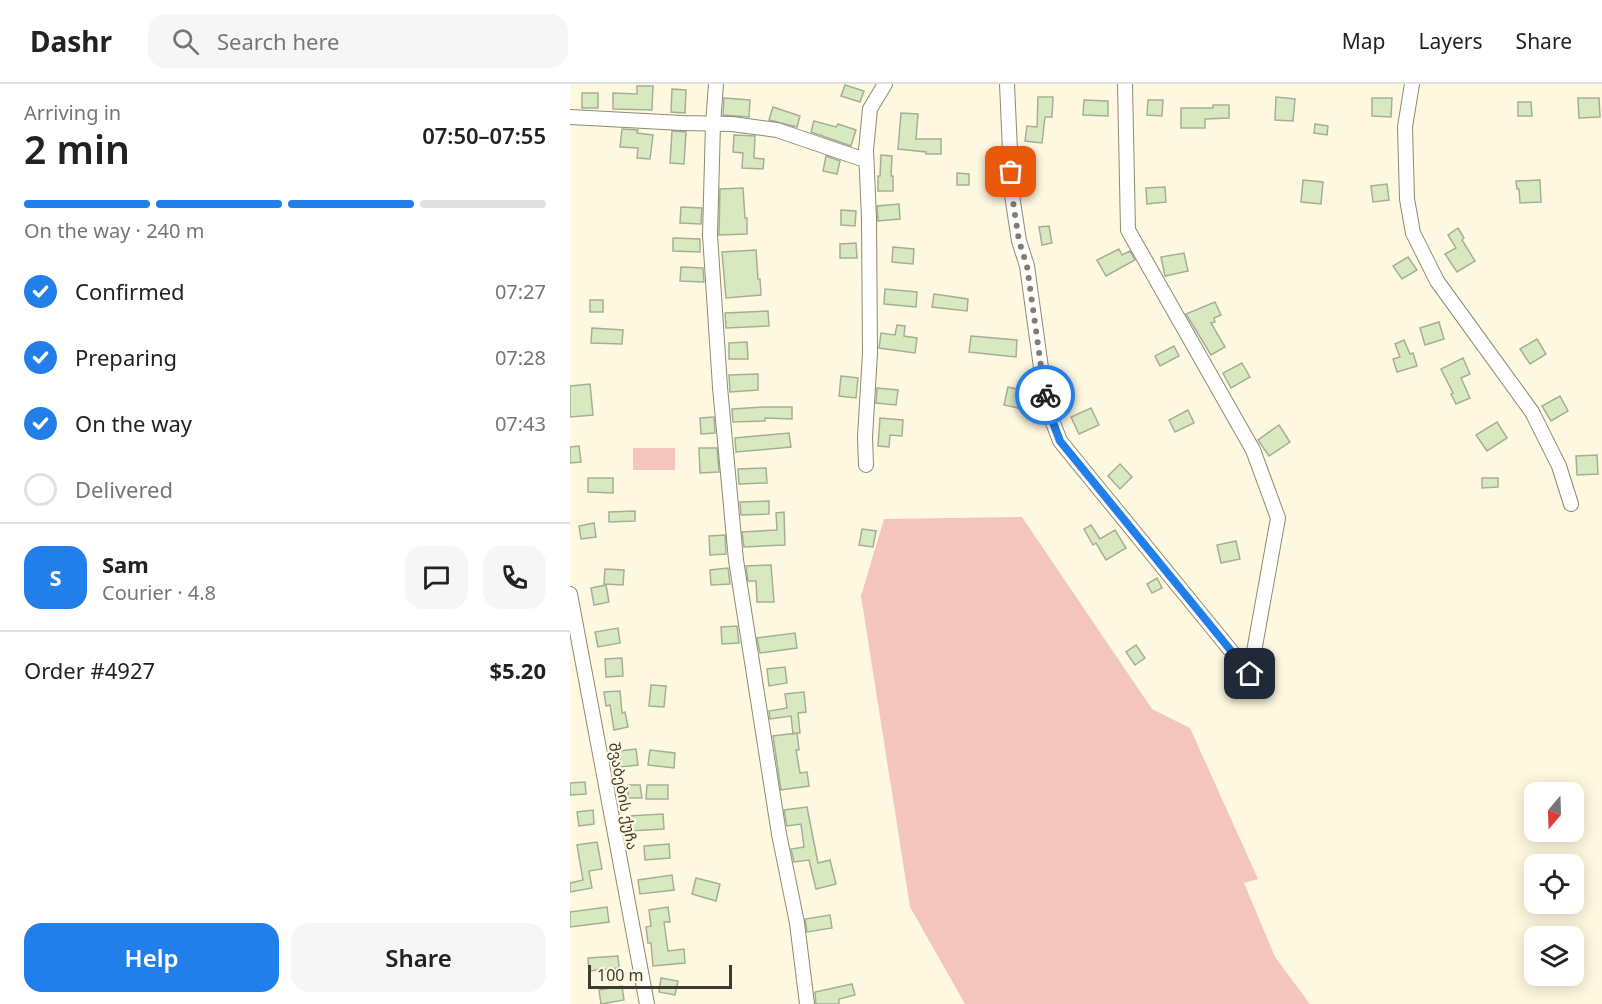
<!DOCTYPE html>
<meta charset="utf-8">
<style>
body{margin:0;font-family:"Noto Sans","Noto Sans Georgian",sans-serif;background:#f6f6f6;color:#222;height:100vh;display:flex;flex-direction:column;font-size:22px;white-space:nowrap}
*{box-sizing:border-box;margin:0}
p{font-size:20px;color:#767676}
.icon{flex:none;width:33px;height:33px;fill:none;stroke:currentColor;stroke-width:2;stroke-linecap:round;stroke-linejoin:round}
.map{position:relative;flex:1;overflow:hidden}
.sheet{display:flex;flex-direction:column;background:#fff;width:570px}
.sheet>*{flex:none}
.needle{width:39px;rotate:199deg}
.tools{position:absolute;left:954px;top:698px;display:grid;gap:12px}
.tools a{display:grid;place-items:center;width:60px;height:60px;border-radius:12px;background:#fff;box-shadow:0 3px 15px #0003;font-size:30px}
.scale{position:absolute;left:18px;bottom:15px;width:144px;box-sizing:border-box;padding-left:6px;border:3px solid #3e3b32;border-top:0;font-size:16px;line-height:21px;white-space:nowrap;color:#3e3b32;-webkit-text-stroke:4px #fff8e0;paint-order:stroke}
.pin{position:absolute;display:grid;place-items:center;width:51px;height:51px;color:#fff;margin:-26px;border-radius:12px;box-shadow:0 3px 9px #0006}
.courier{position:absolute;display:grid;place-items:center;width:60px;height:60px;margin:-30px;border:4px solid #227ee8;border-radius:50%;background:#fff;color:#222;box-shadow:0 2px 8px #0007}
.summary em{font-style:normal;font-weight:600}
.summary div{display:flex;flex-direction:column-reverse}
.summary{display:flex;align-items:center;justify-content:space-between;height:102px;padding:0 24px}
h1{font-size:39px;font-weight:600;line-height:45px}
.bar{display:grid;grid-template-columns:repeat(4,1fr);gap:9px 6px;align-content:center;height:72px;padding:0 24px}
.bar i{height:8px;border-radius:4px;background:#e0e0e0}
.bar .selected{background:#227ee8}
.bar p{grid-column:span 4}
.line{display:flex;align-items:center;gap:15px;padding:0 24px;border-top:2px solid #e0e0e0}
.line div{flex:1}
.round{display:grid;place-items:center;flex:none;width:63px;height:63px;border-radius:18px;background:#f6f6f6}
ol{padding:0 24px;list-style:none}
li{display:flex;align-items:center;gap:18px;height:66px}
li p{margin-inline-start:auto}
li .icon{padding:6px;border-radius:50%;background:#227ee8;color:#fff;stroke-width:4}
li:last-child{color:#767676}
li i{width:33px;height:33px;border:3px solid #e0e0e0;border-radius:50%}
.action{display:flex;gap:12px;margin-top:auto;padding:12px 24px}
.action a{flex:1;height:69px;border-radius:18px;background:#227ee8;color:#fff;font-size:24px;font-weight:600;line-height:69px;text-align:center}
.action a+a{background:#f6f6f6;color:#222}
header{display:flex;align-items:center;gap:36px;box-sizing:border-box;height:84px;padding:0 30px;background:#fff;border-bottom:2px solid #e0e0e0}
header strong{font-size:28px}
nav{display:flex;gap:33px;margin-inline-start:auto;font-size:21px}
.search{width:420px;height:54px;background:#f6f6f6;display:flex;align-items:center;gap:15px;box-sizing:border-box;padding:0 21px;border-radius:18px;color:#767676;font-size:22px}
main{display:flex;flex:1;min-height:0}
.map>svg:first-child{display:block}
.green{fill:#f4c5be}
.building{fill:#d8e9bf;stroke:#a5ae98;stroke-width:1.5}
.lines{fill:none;stroke-linecap:round;stroke-linejoin:round}
.minor-casing{stroke:#8f8973;stroke-width:16}
.minor{stroke:#fff;stroke-width:14}
.done{stroke:#827d6f;stroke-width:6;stroke-dasharray:0 10.8}
.route{stroke:#227ee8;stroke-width:8}
.labels{text-anchor:middle;dominant-baseline:central;stroke-width:4.5;stroke-linejoin:round;paint-order:stroke}
.street-label{font-size:15px;fill:#3e3b32;stroke:#fff8e0}
</style>
<header>
<strong>Dashr</strong>
<div class="search"><svg class="icon" aria-label="search" viewBox="0 0 24 24"><circle cx="10" cy="10" r="6"/><path d="M15 15l6 6"/></svg>Search here</div>
<nav><a>Map</a><a>Layers</a><a>Share</a></nav>
</header>
<main>
<section class="sheet">
<div class="summary"><div><h1>2 min</h1><p>Arriving in</p></div><em>07:50–07:55</em></div>
<div class="bar"><i class="selected"></i><i class="selected"></i><i class="selected"></i><i></i><p>On the way · 240 m</p></div>
<ol>
<li><svg class="icon" aria-label="check" viewBox="0 0 24 24"><path d="M5 12l5 5 9-10"/></svg>Confirmed<p>07:27</p></li>
<li><svg class="icon" aria-label="check" viewBox="0 0 24 24"><path d="M5 12l5 5 9-10"/></svg>Preparing<p>07:28</p></li>
<li><svg class="icon" aria-label="check" viewBox="0 0 24 24"><path d="M5 12l5 5 9-10"/></svg>On the way<p>07:43</p></li>
<li><i></i>Delivered</li>
</ol>
<div class="line" style="height:108px"><b class="round" style="background:#227ee8;color:#fff">S</b><div><b>Sam</b><p>Courier · 4.8</p></div><a class="round"><svg class="icon" aria-label="chat" viewBox="0 0 24 24"><path d="M4 5h16v11H9l-5 4z"/></svg></a><a class="round"><svg class="icon" aria-label="phone" viewBox="0 0 24 24"><path d="M5 4h4l2 5-3 2q2 4 5 5l2-3 5 2v4C11 20 4 13 5 4z"/></svg></a></div>
<div class="line" style="height:78px"><div>Order #4927</div><b>$5.20</b></div>
<div class="action"><a>Help</a><a>Share</a></div>
</section>
<div class="map">
<svg width="1032" height="920" viewBox="0 0 1032 920">
<rect width="100%" height="100%" fill="#fff8e0"/>
<g class="green">
<rect x="63" y="364" width="42" height="22"/>
<path d="M452,433L582,625L620,644L688,795L674,799L705,873L740,920H395L340,823L291,512L314,435Z"/>
</g>
<g class="building">
<path d="M275,1L294,7L290,18L271,12Z"/>
<path d="M67,2H83L82,26L43,25V9L67,10Z"/>
<path d="M102,5L116,6L115,29L101,28Z"/>
<rect x="12" y="9" width="16" height="15"/>
<path d="M468,13H483L482,33H475L472,59L455,57L457,42L467,43Z"/>
<path d="M706,13L725,15L723,37L705,36Z"/>
<path d="M154,14L180,16L179,33L153,31Z"/>
<path d="M802,14H822L821,33L802,32Z"/>
<path d="M1008,14H1029L1030,33L1009,34Z"/>
<path d="M514,16L538,17V32L513,31Z"/>
<path d="M578,16H593L592,32L577,31Z"/>
<path d="M948,18H961L962,32H948Z"/>
<path d="M643,21H659V34L635,35V44H611V24H643Z"/>
<path d="M203,23L230,32L227,43L199,36Z"/>
<path d="M331,29L348,30L346,55H371V70H356V68L328,65Z"/>
<path d="M244,37L266,43L268,40L286,46L281,62L241,48Z"/>
<path d="M745,40L758,42L757,51L744,49Z"/>
<path d="M52,45L68,46L67,49L83,51L80,75L67,74L68,64L50,63Z"/>
<path d="M102,47L116,48L114,80L100,79Z"/>
<path d="M164,51L185,52L184,74L194,75L193,85L172,84L173,69L163,68Z"/>
<path d="M311,71L322,72L321,92H323V107H308V92H310Z"/>
<path d="M256,72L270,77L267,90L253,87Z"/>
<path d="M387,89L399,90V101H387Z"/>
<path d="M733,96L753,98L751,120L731,118Z"/>
<path d="M970,96L971,118L950,119L949,105H947L946,97Z"/>
<path d="M817,100L819,116L803,118L801,102Z"/>
<path d="M595,103L596,118L577,120L576,104Z"/>
<path d="M173,104L175,134H177V150L149,151L150,105Z"/>
<path d="M329,120L330,135L308,137L307,122Z"/>
<path d="M111,123L132,124L131,140L110,139Z"/>
<path d="M271,126L286,127L285,142L271,141Z"/>
<path d="M479,142L482,159L472,161L469,143Z"/>
<path d="M888,144L894,154L892,156L905,177L887,188L875,170L886,164L878,151Z"/>
<path d="M103,154L130,155V168L103,167Z"/>
<path d="M286,159L287,174H270V160Z"/>
<path d="M323,163L344,165L343,180L322,178Z"/>
<path d="M549,165L552,171L560,167L565,176L536,192L527,176Z"/>
<path d="M186,166L188,195H190L191,211L156,214L152,168Z"/>
<path d="M614,169L618,187L595,192L591,173Z"/>
<path d="M838,173L847,186L832,195L823,182Z"/>
<path d="M111,183L133,184L134,198L110,197Z"/>
<path d="M315,205L347,208L346,223L314,220Z"/>
<path d="M364,210L398,215L397,227L362,223Z"/>
<rect x="20" y="216" width="13" height="12"/>
<path d="M645,218L651,231L644,234L645,238L641,239L655,263L641,271L616,230Z"/>
<path d="M198,227L199,242L156,244L155,229Z"/>
<path d="M869,238L874,255L855,261L850,244Z"/>
<path d="M327,241L335,242L334,252L347,254L345,269L309,264L311,249L325,251Z"/>
<path d="M22,244L53,246L52,260L21,259Z"/>
<path d="M401,252L447,256L446,273L399,268Z"/>
<path d="M967,255L976,270L960,280L950,265Z"/>
<path d="M834,256L840,270L843,269L847,282L827,288L823,275L830,273L825,260Z"/>
<path d="M177,258L178,275H159V259Z"/>
<path d="M604,262L609,272L590,282L585,272Z"/>
<path d="M893,274L900,290L891,294L900,314L886,320L881,310L883,309L871,285Z"/>
<path d="M672,279L680,293L661,304L653,289Z"/>
<path d="M188,290V306L160,308L159,291Z"/>
<path d="M271,292L288,294L286,314L269,312Z"/>
<path d="M20,300L23,331L0,333V302Z"/>
<path d="M438,303L461,308L457,326L434,321Z"/>
<path d="M307,304L328,306L326,321L306,319Z"/>
<path d="M990,312L998,327L981,337L972,322Z"/>
<path d="M194,323H222V335L195,334V337L163,338L162,325Z"/>
<path d="M521,324L529,341L509,350L501,333Z"/>
<path d="M618,326L624,339L605,348L599,336Z"/>
<path d="M144,333L145,349L131,350L130,334Z"/>
<path d="M310,334L333,336L332,352L320,351L319,363L308,362Z"/>
<path d="M927,338L937,354L917,367L906,351Z"/>
<path d="M709,341L720,358L699,372L688,356Z"/>
<path d="M219,349L221,363L166,368L165,354Z"/>
<path d="M9,362L11,378L0,379V363Z"/>
<path d="M129,364H147L149,388L130,389Z"/>
<path d="M1027,371L1028,390L1007,391L1006,372Z"/>
<path d="M550,380L562,393L550,405L538,392Z"/>
<path d="M196,384L197,399L169,400L168,385Z"/>
<path d="M18,394H43V409L18,408Z"/>
<path d="M912,394H928V403L912,404Z"/>
<path d="M199,417V430L171,431L170,418Z"/>
<path d="M65,427V437L39,438V428Z"/>
<path d="M214,428L215,461L174,463L172,448L207,446L206,429Z"/>
<path d="M24,439L26,453L11,455L9,442Z"/>
<path d="M521,441L530,455L545,446L556,464L536,476L526,459L523,461L514,445Z"/>
<path d="M292,445L306,447L303,463L289,461Z"/>
<path d="M155,451L156,470L140,471L139,452Z"/>
<path d="M666,457L670,475L651,479L647,461Z"/>
<path d="M201,481L204,518H187L186,497H178L176,482Z"/>
<path d="M158,484L160,500L141,501L140,486Z"/>
<path d="M35,485L54,486L53,501L34,500Z"/>
<path d="M587,494L592,504L582,509L577,500Z"/>
<path d="M36,501L39,518L24,521L21,504Z"/>
<path d="M167,542L169,559L152,560L151,543Z"/>
<path d="M48,544L50,559L28,563L25,548Z"/>
<path d="M225,549L227,564L190,569L187,554Z"/>
<path d="M566,561L575,574L565,581L556,568Z"/>
<path d="M52,574L53,592L36,593L35,575Z"/>
<path d="M215,583L217,599L199,602L197,585Z"/>
<path d="M81,601L96,602L94,623L79,622Z"/>
<path d="M50,607L52,629L55,628L58,643L44,646L40,621L36,622L34,608Z"/>
<path d="M234,608L236,628L228,629L230,649H227L229,666H226L230,689L237,688L239,702L211,706L203,652L227,649L223,650L221,632L200,635L199,627L217,624L215,610Z"/>
<path d="M66,665L68,681L51,683L49,667Z"/>
<path d="M80,666L105,669L104,684L78,681Z"/>
<path d="M15,698L16,710L0,711V699Z"/>
<path d="M58,701H70L72,714H58Z"/>
<path d="M77,701H98V715H76Z"/>
<path d="M237,723L248,779L260,776L266,800L246,805L239,776L224,778L221,765L234,763L231,740L217,742L214,726Z"/>
<path d="M23,726L24,740L9,742L7,728Z"/>
<path d="M93,730L94,745L59,747L58,732Z"/>
<path d="M27,758L32,785L19,787L22,804L0,808V799L13,796L7,761Z"/>
<path d="M99,760L100,774L75,776L74,762Z"/>
<path d="M102,791L104,806L70,810L68,796Z"/>
<path d="M126,794L150,800L146,817L122,810Z"/>
<path d="M37,823L39,838L0,843V828Z"/>
<path d="M98,823L100,838H94L98,867L114,865L115,879L83,882L81,859H78L76,843L81,842L79,826Z"/>
<path d="M260,831L262,844L237,848L235,835Z"/>
<path d="M48,872L49,884L19,887L18,874Z"/>
<path d="M91,894L108,897L105,911L89,908Z"/>
<path d="M282,900L285,911L269,915V920H246L245,908Z"/>
<path d="M52,902L54,916L31,920L29,906Z"/>
</g>
<g class="lines">
<defs>
<g id="minor">
<path d="M146,0L143,40L140,151L150,303L166,476L209,750L227,839L237,920"/>
<path d="M437,0L442,111L449,157L457,182L476,320L490,357L680,590"/>
<path d="M555,0L558,146L683,366L708,434L680,590"/>
<path d="M842,0L835,43L837,115L843,149L867,197L962,328L989,382L1001,420"/>
<path d="M0,33L112,39L162,40L207,46L295,76"/>
<path d="M296,381L295,353L300,269L299,134L296,66L300,25L315,0"/>
<path d="M0,510L77,920"/>
</g>
</defs>
<use href="#minor" class="minor-casing"/>
<use href="#minor" class="minor"/>
</g>
<g class="lines">
<path class="done" d="M441,88L442,111L449,157L457,182L475,311"/>
<path class="route" d="M475,311L476,320L490,357L680,590"/>
</g>
<g class="labels">
<g class="street-label">
<text transform="translate(54 712) rotate(80)">შვაბების ქუჩა</text>
</g>
</g>
</svg>
<div class="tools">
<a><svg class="needle" viewBox="-14 -14 28 28"><path d="M0-13l5 13h-10z" fill="#e53935"/><path d="M0 13l5-13h-10z" fill="#767676"/></svg></a>
<a><svg class="icon" aria-label="locate" viewBox="0 0 24 24"><circle cx="12" cy="12" r="6"/><path d="M12 2v4M12 18v4M2 12h4M18 12h4"/></svg></a>
<a><svg class="icon" aria-label="layers" viewBox="0 0 24 24"><path d="M12 4l9 5-9 5-9-5zM3 14l9 5 9-5"/></svg></a>
</div>
<div class="scale">100 m</div>
<div class="pin" style="left:441px;top:88px;background:#ea580c"><svg class="icon" aria-label="bag" viewBox="0 0 24 24"><path d="M5 8h14l-1 12H6zM9 8a3 3 0 0 1 6 0"/></svg></div>
<div class="pin" style="left:680px;top:590px;background:#1f2937"><svg class="icon" aria-label="home" viewBox="0 0 24 24"><path d="M3 11l9-7 9 7M6 9v11h12V9"/></svg></div>
<div class="courier" style="left:475px;top:311px"><svg class="icon" aria-label="bike" viewBox="0 0 24 24"><circle cx="6" cy="16" r="4"/><circle cx="18" cy="16" r="4"/><path d="M6 16l4-8h5l3 8M10 8l3 8H6M13 5h3"/></svg></div>
</div>
</main>
